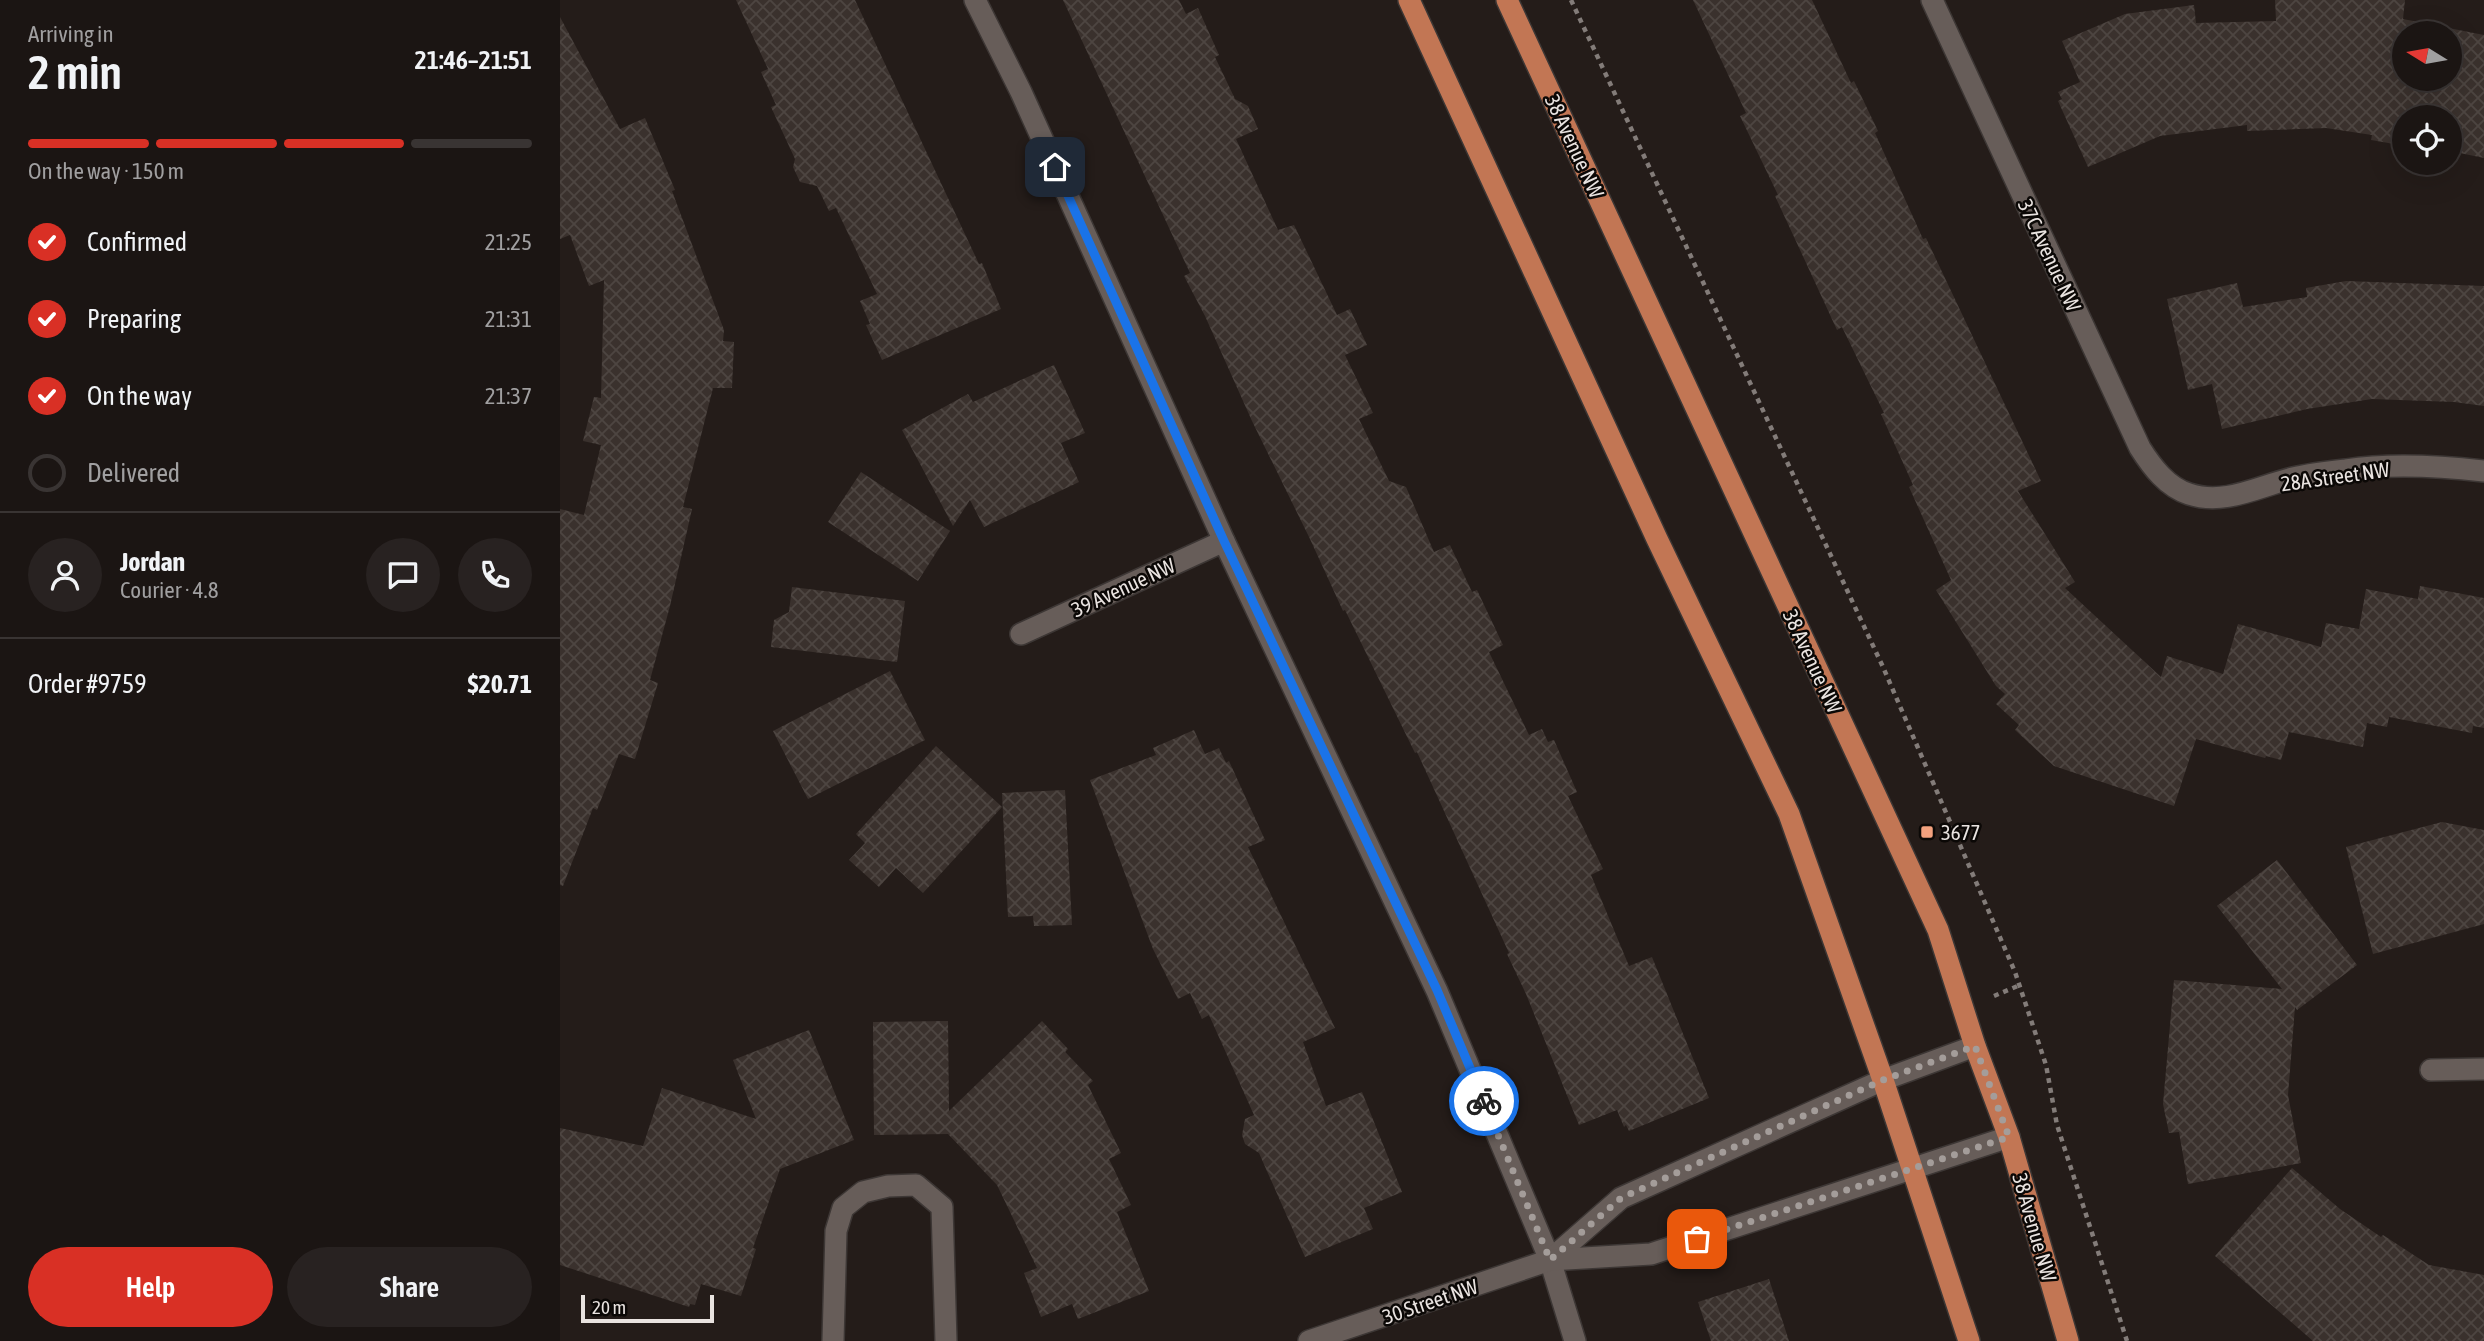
<!DOCTYPE html>
<meta charset="utf-8">
<style>
body{margin:0;font-family:"Asap Condensed",sans-serif;background:#282221;color:#f1f3f6;height:100vh;display:flex;flex-direction:column;font-size:26px;white-space:nowrap}
*{box-sizing:border-box;margin:0}
p{font-size:23px;color:#a09fa0}
.icon{flex:none;width:38px;height:38px;fill:none;stroke:currentColor;stroke-width:2;stroke-linecap:round;stroke-linejoin:round}
.map{position:relative;flex:1;overflow:hidden}
.details{display:flex;flex-direction:column;background:#1b1513;width:560px}
.details>*{flex:none}
.needle{width:46px;rotate:281deg}
.controls{position:absolute;left:1832px;top:21px;display:grid;gap:14px}
.controls a{display:grid;place-items:center;width:70px;height:70px;border-radius:50%;background:#1b1513;box-shadow:0 7px 28px #0002,0 0 0 2px #393433;font-size:35px}
.scale{position:absolute;left:21px;bottom:18px;width:133px;box-sizing:border-box;padding-left:7px;border:4px solid #e9e3e0;border-top:0;font-size:19px;line-height:24px;white-space:nowrap;color:#e9e3e0;-webkit-text-stroke:5px #0b0806;paint-order:stroke}
.pin{position:absolute;display:grid;place-items:center;width:60px;height:60px;color:#fff;margin:-30px;border-radius:14px;box-shadow:0 4px 10px #0006}
.courier{position:absolute;display:grid;place-items:center;width:70px;height:70px;margin:-35px;border:5px solid #1a73e8;border-radius:50%;background:#fff;color:#222;box-shadow:0 2px 9px #0007}
.summary em{font-style:normal;font-weight:600}
.summary div{display:flex;flex-direction:column-reverse}
.summary{display:flex;align-items:center;justify-content:space-between;height:119px;padding:0 28px}
h1{font-size:46px;font-weight:600;line-height:52px}
.bar{display:grid;grid-template-columns:repeat(4,1fr);gap:10px 7px;align-content:center;height:84px;padding:0 28px}
.bar i{height:9px;border-radius:5px;background:#393433}
.bar .current{background:#d93025}
.bar p{grid-column:span 4}
.line{display:flex;align-items:center;gap:18px;padding:0 28px;border-top:2px solid #393433}
.line div{flex:1}
.round{display:grid;place-items:center;flex:none;width:74px;height:74px;border-radius:37px;background:#282221}
ol{padding:0 28px;list-style:none}
li{display:flex;align-items:center;gap:21px;height:77px}
li p{margin-inline-start:auto}
li .icon{padding:7px;border-radius:50%;background:#d93025;color:#fff;stroke-width:4}
li:last-child{color:#a09fa0}
li i{width:38px;height:38px;border:4px solid #393433;border-radius:50%}
.action{display:flex;gap:14px;margin-top:auto;padding:14px 28px}
.action a{flex:1;height:80px;border-radius:42px;background:#d93025;color:#fff;font-size:28px;font-weight:600;line-height:80px;text-align:center}
.action a+a{background:#282221;color:#f1f3f6}
main{display:flex;flex:1;min-height:0}
.map>svg:first-child{display:block}
.building{fill:url(#building-cross-hatch);fill-rule:evenodd}
.lines{fill:none;stroke-linecap:round;stroke-linejoin:round}
.minor-casing{stroke:#3d3735;stroke-width:24}
.major-casing{stroke:#3d3735;stroke-width:24}
.path{stroke:#837c79;stroke-width:4.5;stroke-dasharray:5 5;stroke-linecap:butt}
.minor{stroke:#675d59;stroke-width:21}
.major{stroke:#c27654;stroke-width:21}
.done{stroke:#a49d9a;stroke-width:7;stroke-dasharray:0 12.6}
.route{stroke:#1a73e8;stroke-width:9}
.poi-dot{fill:#f2a17e;stroke:#0b0806;stroke-width:2.5}
.labels{text-anchor:middle;dominant-baseline:central;stroke-width:5;stroke-linejoin:round;paint-order:stroke}
.street-label{font-size:21px;fill:#e9e3e0;stroke:#0b0806}
.poi-label{font-size:21px;fill:#e9e3e0;stroke:#0b0806;text-anchor:start}
</style>
<main>
<section class="details">
<div class="summary"><div><h1>2 min</h1><p>Arriving in</p></div><em>21:46–21:51</em></div>
<div class="bar"><i class="current"></i><i class="current"></i><i class="current"></i><i></i><p>On the way · 150 m</p></div>
<ol>
<li><svg class="icon" aria-label="check" viewBox="0 0 24 24"><path d="M5 12l5 5 9-10"/></svg>Confirmed<p>21:25</p></li>
<li><svg class="icon" aria-label="check" viewBox="0 0 24 24"><path d="M5 12l5 5 9-10"/></svg>Preparing<p>21:31</p></li>
<li><svg class="icon" aria-label="check" viewBox="0 0 24 24"><path d="M5 12l5 5 9-10"/></svg>On the way<p>21:37</p></li>
<li><i></i>Delivered</li>
</ol>
<div class="line" style="height:126px"><a class="round"><svg class="icon" aria-label="person" viewBox="0 0 24 24"><circle cx="12" cy="8" r="4"/><path d="M4 21q1-7 8-7t8 7"/></svg></a><div><b>Jordan</b><p>Courier · 4.8</p></div><a class="round"><svg class="icon" aria-label="chat" viewBox="0 0 24 24"><path d="M4 5h16v11H9l-5 4z"/></svg></a><a class="round"><svg class="icon" aria-label="phone" viewBox="0 0 24 24"><path d="M5 4h4l2 5-3 2q2 4 5 5l2-3 5 2v4C11 20 4 13 5 4z"/></svg></a></div>
<div class="line" style="height:91px"><div>Order #9759</div><b>$20.71</b></div>
<div class="action"><a>Help</a><a>Share</a></div>
</section>
<div class="map">
<svg width="1924" height="1341" viewBox="0 0 1924 1341">
<defs>
<pattern id="building-cross-hatch" width="8" height="8" patternUnits="userSpaceOnUse" patternTransform="scale(1.75)"><rect width="8" height="8" fill="#3a312d"/><path d="M0 0l8 8M0 8l8-8" fill="none" stroke="#4d4541"/></pattern>
</defs>
<rect width="100%" height="100%" fill="#241c19"/>
<g class="building">
<path d="M176,0H295L419,264L422,263L441,309L322,360L306,325L310,324L300,301L317,294L276,208L269,211L257,186L240,182L233,167L235,159L211,107L216,105L201,72L208,69Z"/>
<path d="M503,0H619L626,14L638,8L659,55L655,57L675,99L688,106L698,129L676,139L718,230L734,225L777,315L790,309L807,345L785,355L813,413L799,419L829,481L846,487L874,552L890,545L912,592L917,590L943,645L929,652L969,735L982,729L988,742L994,740L1017,792L1008,796L1043,869L1031,875L1069,966L1092,957L1149,1098L1069,1131L1066,1125L1064,1127L1057,1110L1019,1125L966,994L947,954L949,953L857,752L855,753L785,610L783,611L750,539L692,421L645,316L624,276L630,273Z"/>
<path d="M1133,0H1252L1291,83L1294,81L1318,131L1315,133L1363,239L1366,238L1481,481L1458,491L1515,582L1505,588L1601,677L1607,656L1663,674L1678,624L1761,647L1766,623L1799,629L1806,589L1858,599L1860,586L1924,598V728L1913,726L1912,733L1829,717L1827,727L1807,723L1803,747L1729,732L1721,760L1706,756L1705,758L1636,739L1614,806L1494,766L1455,730L1459,725L1436,704L1445,694L1436,686L1376,590L1391,580L1349,487L1353,485L1321,414L1324,413L1282,327L1277,330L1241,252L1215,196L1218,195L1180,116L1186,113Z"/>
<path d="M1715,0H1845L1843,19L1924,35V158L1890,151V117H1844V143L1840,145L1811,140L1812,135L1766,128L1687,131V125L1600,136L1528,167L1498,101L1502,99L1498,92L1520,82L1502,41L1565,14L1634,5L1636,23L1716,21ZM1844,33H1890V79H1844Z"/>
<path d="M0,17L60,129L85,118L115,190L112,191L164,330L163,341L174,342L172,388H153L123,507L132,509L110,606L90,680L98,683L75,759L59,754L37,810L33,808L3,886L0,885V509L24,515L41,445L23,441L34,397L41,398L44,280L29,286L10,235L0,239Z"/>
<path d="M1786,281L1924,286V406L1894,402L1812,399L1747,409L1662,429L1652,384L1628,390L1607,299L1677,283L1683,307L1747,297L1746,288Z"/>
<path d="M494,365L525,433L501,443L519,482L424,527L410,500L393,526L342,430L408,394L413,402Z"/>
<path d="M301,472L390,531L358,581L268,522Z"/>
<path d="M232,587L345,601L337,662L211,647L214,620L229,612Z"/>
<path d="M330,671L365,740L248,799L213,731Z"/>
<path d="M634,730L645,754L659,748L666,763L669,761L705,840L688,847L775,1028L743,1042L766,1106L802,1092L842,1192L804,1208L813,1229L745,1257L699,1153L685,1144L682,1135L685,1119L694,1115L649,1015L642,1019L630,993L618,999L593,949L530,780L596,755L593,748Z"/>
<path d="M376,746L442,807L363,893L336,868L319,887L289,860L305,843L296,834Z"/>
<path d="M505,790L512,925L474,926L473,916L448,917L442,793Z"/>
<path d="M1882,822L1924,830V924L1813,954L1786,847Z"/>
<path d="M1717,860L1797,965L1737,1010L1735,1007L1728,1095L1741,1163L1628,1184L1619,1132L1609,1133L1603,1104L1614,980L1722,989L1657,906Z"/>
<path d="M388,1021L389,1111L482,1021L508,1049L505,1052L533,1081L528,1085L561,1153L549,1159L571,1205L557,1212L589,1291L518,1319L512,1304L481,1317L464,1273L477,1268L437,1185L388,1134L314,1135L313,1022Z"/>
<path d="M249,1030L294,1140L220,1169L193,1248L196,1249L181,1296L141,1284L135,1305L130,1304L129,1307L0,1265V1128L83,1146L102,1088L196,1119L173,1060Z"/>
<path d="M1732,1168L1780,1209L1821,1237L1823,1235L1869,1265L1924,1275V1341H1753L1655,1256Z"/>
<path d="M1209,1279L1229,1341H1151L1138,1302Z"/>
</g>
<g class="lines">
<defs>
<g id="minor">
<path d="M415,0L461,92L664,541L877,991L990,1260L1015,1341"/>
<path d="M1372,0L1580,448C1592,467 1607,487 1629,494C1665,506 1699,486 1733,478C1750,474 1768,472 1786,470C1831,463 1879,466 1924,471"/>
<path d="M461,634L664,541"/>
<path d="M1871,1070L1924,1069"/>
<path d="M990,1260L1061,1198L1323,1080L1415,1046"/>
<path d="M273,1341L276,1231L283,1208L303,1192L328,1186L356,1185L382,1207L386,1341"/>
<path d="M749,1341L990,1260L1091,1254L1449,1137"/>
</g>
<g id="major">
<path d="M849,0L1097,539L1229,814L1323,1080L1409,1341"/>
<path d="M947,0L1378,930L1415,1046L1449,1137L1508,1341"/>
</g>
</defs>
<use href="#minor" class="minor-casing"/>
<use href="#major" class="major-casing"/>
<g class="path">
<path d="M1011,0L1323,667L1455,972L1486,1065L1497,1125L1567,1341"/>
<path d="M1434,996L1460,985"/>
</g>
<use href="#minor" class="minor"/>
<use href="#major" class="major"/>
</g>
<g class="lines">
<path class="done" d="M924,1101L990,1260L1061,1198L1323,1080L1415,1046L1449,1137L1137,1239"/>
<path class="route" d="M495,167L664,541L877,990L924,1101"/>
</g>
<rect class="poi-dot" x="1360" y="825" width="14" height="14" rx="3.5"/>
<g class="labels">
<g class="street-label">
<text transform="translate(1015 146) rotate(65)">38 Avenue NW</text>
<text transform="translate(1490 255) rotate(65)">37C Avenue NW</text>
<text transform="translate(1775 476) rotate(-8)">28A Street NW</text>
<text transform="translate(563 587) rotate(-25)">39 Avenue NW</text>
<text transform="translate(1253 661) rotate(65)">38 Avenue NW</text>
<text transform="translate(1475 1227) rotate(74)">38 Avenue NW</text>
<text transform="translate(870 1301) rotate(-19)">30 Street NW</text>
</g>
<g class="poi-label">
<text x="1381" y="832">3677</text>
</g>
</g>
</svg>
<div class="controls">
<a><svg class="needle" viewBox="-14 -14 28 28"><path d="M0-13l5 13h-10z" fill="#e53935"/><path d="M0 13l5-13h-10z" fill="#a09fa0"/></svg></a>
<a><svg class="icon" aria-label="locate" viewBox="0 0 24 24"><circle cx="12" cy="12" r="6"/><path d="M12 2v4M12 18v4M2 12h4M18 12h4"/></svg></a>
</div>
<div class="scale">20 m</div>
<div class="pin" style="left:1137px;top:1239px;background:#ea580c"><svg class="icon" aria-label="bag" viewBox="0 0 24 24"><path d="M5 8h14l-1 12H6zM9 8a3 3 0 0 1 6 0"/></svg></div>
<div class="pin" style="left:495px;top:167px;background:#1f2937"><svg class="icon" aria-label="home" viewBox="0 0 24 24"><path d="M3 11l9-7 9 7M6 9v11h12V9"/></svg></div>
<div class="courier" style="left:924px;top:1101px"><svg class="icon" aria-label="bike" viewBox="0 0 24 24"><circle cx="6" cy="16" r="4"/><circle cx="18" cy="16" r="4"/><path d="M6 16l4-8h5l3 8M10 8l3 8H6M13 5h3"/></svg></div>
</div>
</main>
